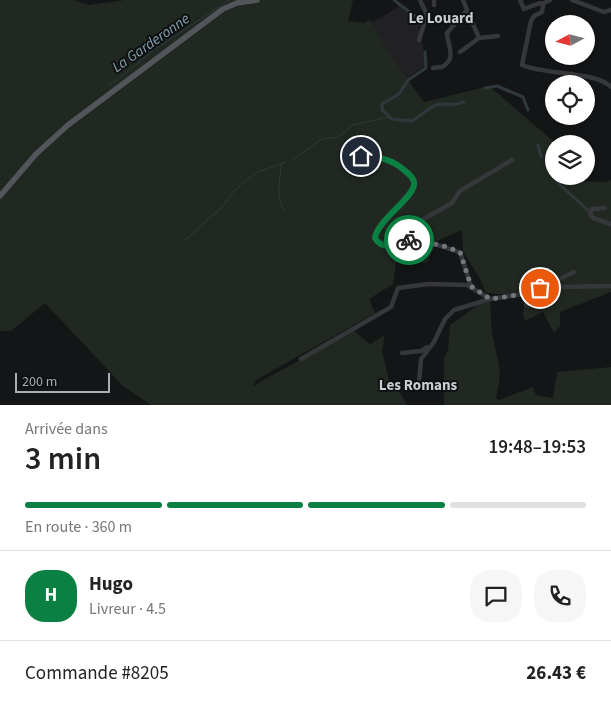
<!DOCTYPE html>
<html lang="fr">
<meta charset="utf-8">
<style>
body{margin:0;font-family:"Source Sans 3",sans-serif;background:#f6f6f6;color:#222;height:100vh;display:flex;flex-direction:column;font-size:19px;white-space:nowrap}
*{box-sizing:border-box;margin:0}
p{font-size:16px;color:#767676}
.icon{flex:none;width:28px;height:28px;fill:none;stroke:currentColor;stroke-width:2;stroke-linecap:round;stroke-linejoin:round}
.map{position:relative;height:405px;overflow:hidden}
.drawer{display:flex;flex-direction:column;background:#fff;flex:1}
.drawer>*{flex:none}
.needle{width:32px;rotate:263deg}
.controls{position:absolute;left:545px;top:15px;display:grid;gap:10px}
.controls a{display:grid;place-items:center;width:50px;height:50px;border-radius:50%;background:#fff;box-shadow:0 1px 4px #0004;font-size:25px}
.scale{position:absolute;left:15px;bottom:12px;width:95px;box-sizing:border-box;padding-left:5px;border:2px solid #a8aeb5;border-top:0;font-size:14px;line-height:18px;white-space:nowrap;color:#a8aeb5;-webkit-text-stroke:4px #0f1011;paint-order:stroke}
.pin{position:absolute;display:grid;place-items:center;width:42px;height:42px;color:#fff;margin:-21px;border:2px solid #fff;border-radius:50%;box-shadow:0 1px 5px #0007}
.courier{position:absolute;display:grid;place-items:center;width:50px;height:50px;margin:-25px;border:4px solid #0b8043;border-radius:50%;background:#fff;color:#222;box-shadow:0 1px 6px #0007}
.head em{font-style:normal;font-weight:600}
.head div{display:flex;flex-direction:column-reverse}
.head{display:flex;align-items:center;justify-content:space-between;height:85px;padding:0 25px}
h1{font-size:32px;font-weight:600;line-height:38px}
.bar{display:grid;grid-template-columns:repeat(4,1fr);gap:8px 5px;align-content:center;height:60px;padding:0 25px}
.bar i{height:6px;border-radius:4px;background:#e0e0e0}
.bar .selected{background:#0b8043}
.bar p{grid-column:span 4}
.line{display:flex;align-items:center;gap:12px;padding:0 25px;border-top:1px solid #e0e0e0}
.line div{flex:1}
.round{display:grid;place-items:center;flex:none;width:52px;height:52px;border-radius:20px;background:#f6f6f6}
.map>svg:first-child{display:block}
.built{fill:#212123}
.green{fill:#212821}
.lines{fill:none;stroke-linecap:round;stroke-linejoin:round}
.stream{stroke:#2f393d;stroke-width:1}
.canal{stroke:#2f393d;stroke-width:3}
.minor{stroke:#36373b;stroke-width:4.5}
.major{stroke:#525559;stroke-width:5.5}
.done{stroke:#74787d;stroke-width:5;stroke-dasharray:0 9}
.route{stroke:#0b8043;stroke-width:6}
.labels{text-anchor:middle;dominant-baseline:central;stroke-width:4;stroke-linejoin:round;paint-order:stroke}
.neighbourhood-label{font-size:15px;font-weight:bold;fill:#c8ccd1;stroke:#0f1011}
.water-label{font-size:15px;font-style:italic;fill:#82a0ad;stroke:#0f1011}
</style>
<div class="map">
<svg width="611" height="405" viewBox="0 0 611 405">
<rect width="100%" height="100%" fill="#141516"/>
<path class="built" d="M399,6L415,17L419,26L424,51L425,66L411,75L404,83L367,24L382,17Z"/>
<g class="green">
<path d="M0,0H73L89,5L125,0H353L348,21L364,23L370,20L388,52L424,102L489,86L553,141L554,176H568L570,181L607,182L611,180V292L560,312V326L554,333L543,312L525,321L523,314L526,296L486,293L479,277L463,252L462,230L437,241L427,263L396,262L393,284L369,299L375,313L256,380L253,387L263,380L354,331L370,344L385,335L382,351L389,380L397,382L396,386L407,405H151L123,386L45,303L11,331H0Z"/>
<path d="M490,301C491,311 491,322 492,332C497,363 504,365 496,398L499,400L533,387L536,395L553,398L557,372L611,367V405H444V358L448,350L450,325L478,305Z"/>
</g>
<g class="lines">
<g class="stream">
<path d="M108,85L117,80L154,50L229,0"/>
<path d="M292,160L322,139L338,137L353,125L389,117"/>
<path d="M285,211C274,199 281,179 281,164L286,162"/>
<path d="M183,242L223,206L234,191L245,181L258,172L281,164"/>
</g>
<g class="canal">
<path d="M394,0L416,17L420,24"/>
<path d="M425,52L426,68L408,80L399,94L382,104V110L392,119L412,121C421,116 426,109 436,105C447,102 453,107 464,102"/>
<path d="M485,88L497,86L523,97L528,110"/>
<path d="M538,145L541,156"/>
<path d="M552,170L554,174"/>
<path d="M555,176L559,184L589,211"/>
</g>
<g class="minor">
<path d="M520,0L524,9L540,3L543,6L542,12L534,16L531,21L522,65C544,75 596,71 611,87"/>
<path d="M572,0L604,12L611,10"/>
<path d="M542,4L550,0"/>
<path d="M434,5V0"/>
<path d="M479,38L498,36"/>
<path d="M419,40L427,15L420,0"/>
<path d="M460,52L479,38L467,10"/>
<path d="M433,68L442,67C457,58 448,47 447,33L467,10L463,0"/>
<path d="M361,156C381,156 404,162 414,181L412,189L376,233L375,238L380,244"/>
<path d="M605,208L592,209L590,214L593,218L611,224"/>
<path d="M380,244L452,203L460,191L512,160"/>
<path d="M380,244C391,249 400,240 411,240C427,239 444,248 460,252L471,286"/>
<path d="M531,293L574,272"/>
<path d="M402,353L421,351L427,347"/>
<path d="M301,359L391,307L398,288L428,284L467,285L490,299L531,293L526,305H528L559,287L611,286"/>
<path d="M408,385L419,382L421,359L434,342L445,319L454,310L490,299"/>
</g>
<path class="major" d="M0,196L36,154L68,125L223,9L237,3L257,0"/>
</g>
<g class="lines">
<path class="done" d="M409,240L441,245L460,252L471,286L490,299L531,293L540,288"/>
<path class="route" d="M361,156C377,156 392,159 404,170C408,173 413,177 414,182C417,196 377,220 375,238C384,253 396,241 409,240"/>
</g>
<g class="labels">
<g class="neighbourhood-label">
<text x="441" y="18">Le Louard</text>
<text x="418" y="385">Les Romans</text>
</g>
<g class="water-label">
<text transform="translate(151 43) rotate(-35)">La Garderonne</text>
</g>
</g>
</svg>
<div class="controls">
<a><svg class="needle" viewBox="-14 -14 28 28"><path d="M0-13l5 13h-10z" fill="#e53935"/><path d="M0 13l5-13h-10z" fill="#767676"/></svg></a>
<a><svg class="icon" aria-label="locate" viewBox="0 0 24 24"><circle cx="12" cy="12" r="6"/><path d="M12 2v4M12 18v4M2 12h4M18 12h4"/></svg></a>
<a><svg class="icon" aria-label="layers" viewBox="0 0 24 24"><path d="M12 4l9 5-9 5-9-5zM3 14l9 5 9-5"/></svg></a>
</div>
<div class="scale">200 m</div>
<div class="pin" style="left:540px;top:288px;background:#ea580c"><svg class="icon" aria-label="bag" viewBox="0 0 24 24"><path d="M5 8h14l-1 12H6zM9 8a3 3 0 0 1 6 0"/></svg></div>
<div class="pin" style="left:361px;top:156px;background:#1f2937"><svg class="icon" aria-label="home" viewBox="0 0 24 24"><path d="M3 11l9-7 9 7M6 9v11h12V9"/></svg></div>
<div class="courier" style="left:409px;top:240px"><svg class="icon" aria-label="bike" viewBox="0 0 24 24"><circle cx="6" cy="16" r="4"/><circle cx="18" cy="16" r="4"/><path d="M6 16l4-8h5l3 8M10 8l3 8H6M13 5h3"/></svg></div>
</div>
<section class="drawer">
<div class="head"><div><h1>3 min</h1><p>Arrivée dans</p></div><em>19:48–19:53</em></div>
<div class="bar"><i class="selected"></i><i class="selected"></i><i class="selected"></i><i></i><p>En route · 360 m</p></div>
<div class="line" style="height:90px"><b class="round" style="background:#0b8043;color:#fff">H</b><div><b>Hugo</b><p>Livreur · 4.5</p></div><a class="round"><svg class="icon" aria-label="chat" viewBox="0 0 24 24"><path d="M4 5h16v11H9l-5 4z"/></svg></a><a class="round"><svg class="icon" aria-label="phone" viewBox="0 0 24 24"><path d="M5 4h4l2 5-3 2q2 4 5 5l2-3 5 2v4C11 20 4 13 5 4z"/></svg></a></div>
<div class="line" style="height:65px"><div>Commande #8205</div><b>26.43 €</b></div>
</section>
